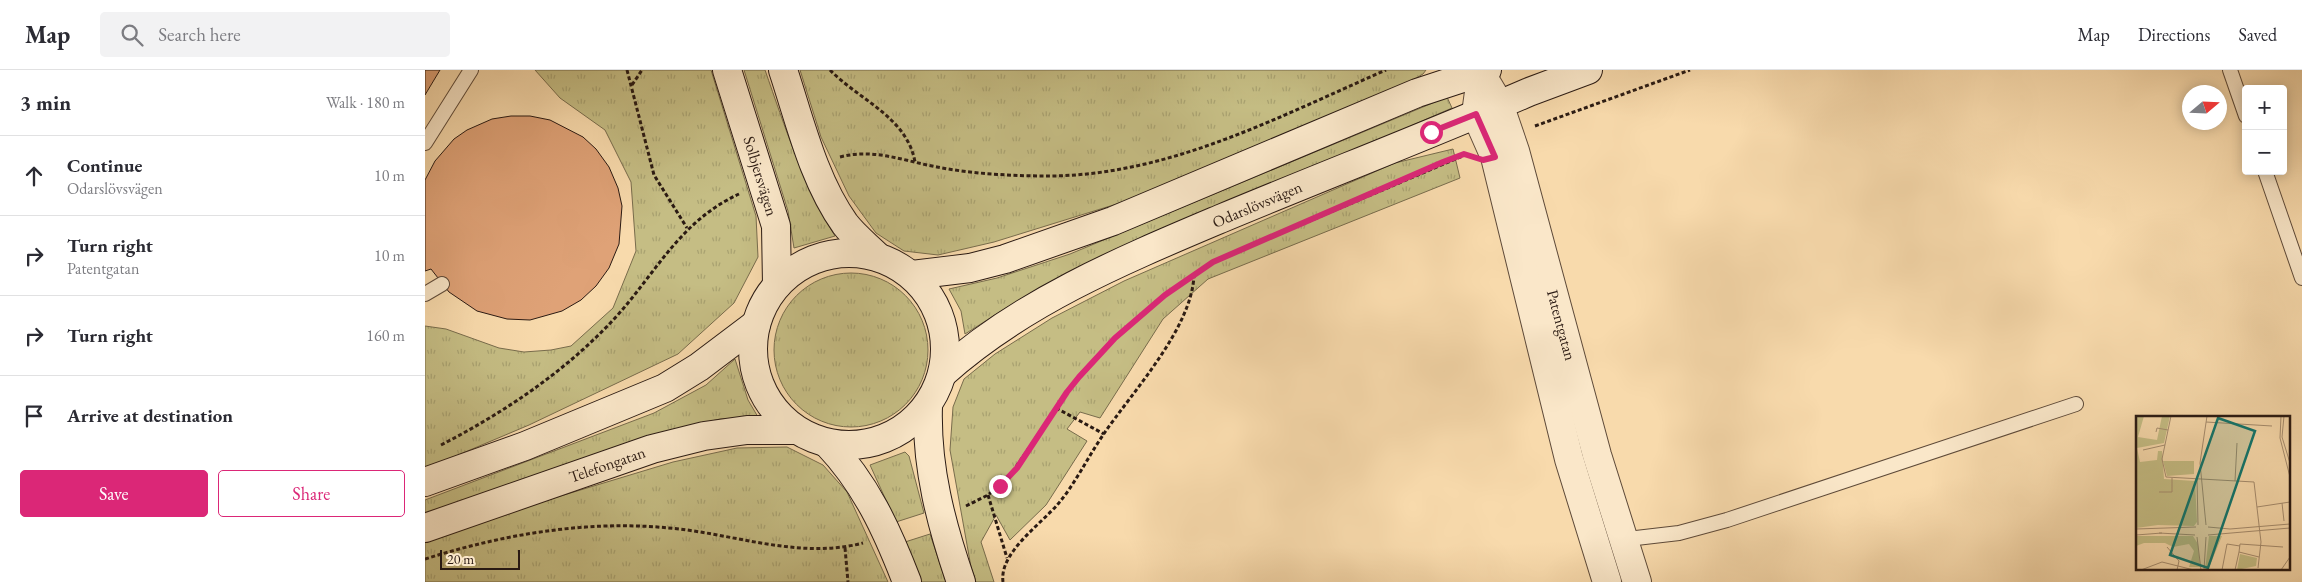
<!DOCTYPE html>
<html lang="en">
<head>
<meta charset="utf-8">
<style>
	body { margin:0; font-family:"EB Garamond",serif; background:#f2f2f3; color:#2b2b33 }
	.controls { position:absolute; right:15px; top:15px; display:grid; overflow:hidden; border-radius:5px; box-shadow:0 2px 12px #0003 }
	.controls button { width:45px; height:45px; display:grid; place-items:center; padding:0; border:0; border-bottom:1px solid #e1e1e2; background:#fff; color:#2b2b33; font:25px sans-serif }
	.compass { position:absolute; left:1757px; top:15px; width:45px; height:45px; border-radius:50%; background:#fff; box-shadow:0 2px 12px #0003; rotate:71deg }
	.scale { position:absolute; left:15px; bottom:12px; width:80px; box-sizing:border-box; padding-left:5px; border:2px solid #2a1a13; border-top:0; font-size:14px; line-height:18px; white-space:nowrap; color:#2a1a13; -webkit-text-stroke:4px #fae7c9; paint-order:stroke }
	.stop { position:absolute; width:15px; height:15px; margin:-11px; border:4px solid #db2777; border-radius:50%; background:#fff }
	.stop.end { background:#db2777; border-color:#fff; box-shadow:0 1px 5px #0008 }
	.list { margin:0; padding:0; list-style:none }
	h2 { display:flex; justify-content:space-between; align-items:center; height:65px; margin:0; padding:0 20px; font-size:21px }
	h2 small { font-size:16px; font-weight:400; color:#7c7c81 }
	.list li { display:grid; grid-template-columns:32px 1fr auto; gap:15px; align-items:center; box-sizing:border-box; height:80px; padding:0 20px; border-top:1px solid #e1e1e2 }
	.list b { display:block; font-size:19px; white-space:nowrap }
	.list p { margin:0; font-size:16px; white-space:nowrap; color:#7c7c81 }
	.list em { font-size:16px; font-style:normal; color:#7c7c81 }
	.actions { display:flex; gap:10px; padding:15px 20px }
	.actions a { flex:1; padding:11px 0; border:1px solid #db2777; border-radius:5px; text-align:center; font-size:18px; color:#db2777 }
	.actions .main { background:#db2777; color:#fff }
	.icon { flex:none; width:28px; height:28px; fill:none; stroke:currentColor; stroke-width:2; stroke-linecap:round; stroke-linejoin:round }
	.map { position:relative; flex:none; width:1877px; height:512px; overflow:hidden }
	header { display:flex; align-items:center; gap:30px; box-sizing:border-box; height:70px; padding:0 25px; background:#fff; border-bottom:1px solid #e1e1e2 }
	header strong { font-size:24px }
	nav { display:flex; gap:28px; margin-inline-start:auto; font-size:18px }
	.search { width:350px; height:45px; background:#f2f2f3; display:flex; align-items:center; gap:12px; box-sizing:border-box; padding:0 18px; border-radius:5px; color:#7c7c81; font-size:19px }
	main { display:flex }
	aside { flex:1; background:#fff }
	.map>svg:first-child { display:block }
	.grass { fill:url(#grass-tufts); stroke:#786c4c }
	.building { fill:#dfa277; stroke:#2a1a13 }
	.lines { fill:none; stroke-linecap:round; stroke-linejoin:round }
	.lane-casing { stroke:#5e4a39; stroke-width:16 }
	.street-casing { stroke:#5e4a39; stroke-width:30 }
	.secondary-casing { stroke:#2a1a13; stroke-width:30 }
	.path { stroke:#2a1a13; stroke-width:3; stroke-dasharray:4 2.5; stroke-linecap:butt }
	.lane { stroke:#fae7c9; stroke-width:14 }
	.street { stroke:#fae7c9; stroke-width:28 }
	.secondary { stroke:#fae7c9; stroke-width:28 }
	.route { stroke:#db2777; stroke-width:6 }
	.labels { text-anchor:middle; stroke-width:4.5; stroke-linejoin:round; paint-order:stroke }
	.street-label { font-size:16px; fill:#2a1a13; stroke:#fae7c9 }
	.inset-road { fill:none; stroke:#a68d6f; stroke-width:1 }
	.view { fill:#0f766e; fill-opacity:0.15; stroke:#0f766e; stroke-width:2.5 }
	.inset-edge { fill:none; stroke:#2a1a13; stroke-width:2.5 }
</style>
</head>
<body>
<header>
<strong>Map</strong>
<div class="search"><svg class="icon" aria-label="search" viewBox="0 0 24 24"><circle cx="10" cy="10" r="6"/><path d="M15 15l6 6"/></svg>Search here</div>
<nav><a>Map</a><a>Directions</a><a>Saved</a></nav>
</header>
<main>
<aside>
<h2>3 min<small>Walk · 180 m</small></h2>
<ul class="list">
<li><svg class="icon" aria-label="ahead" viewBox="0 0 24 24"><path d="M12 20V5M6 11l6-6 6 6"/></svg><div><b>Continue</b><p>Odarslövsvägen</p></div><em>10 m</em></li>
<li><svg class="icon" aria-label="right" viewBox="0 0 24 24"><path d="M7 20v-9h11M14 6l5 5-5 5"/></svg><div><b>Turn right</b><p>Patentgatan</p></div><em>10 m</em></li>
<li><svg class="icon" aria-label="right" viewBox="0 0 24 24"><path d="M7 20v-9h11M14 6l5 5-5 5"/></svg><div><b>Turn right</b></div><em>160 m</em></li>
<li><svg class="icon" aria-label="arrive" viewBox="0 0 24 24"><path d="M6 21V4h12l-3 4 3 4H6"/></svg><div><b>Arrive at destination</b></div></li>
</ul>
<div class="actions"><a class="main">Save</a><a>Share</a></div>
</aside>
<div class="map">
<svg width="1877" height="512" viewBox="0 0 1877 512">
	<defs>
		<pattern id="grass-tufts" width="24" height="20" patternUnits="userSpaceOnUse" patternTransform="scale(1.25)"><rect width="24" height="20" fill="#c5bd84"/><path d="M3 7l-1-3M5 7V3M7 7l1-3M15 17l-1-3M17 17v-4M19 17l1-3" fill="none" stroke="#a9a271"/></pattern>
	</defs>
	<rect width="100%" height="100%" fill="#f8daac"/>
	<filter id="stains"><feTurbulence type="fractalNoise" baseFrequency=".004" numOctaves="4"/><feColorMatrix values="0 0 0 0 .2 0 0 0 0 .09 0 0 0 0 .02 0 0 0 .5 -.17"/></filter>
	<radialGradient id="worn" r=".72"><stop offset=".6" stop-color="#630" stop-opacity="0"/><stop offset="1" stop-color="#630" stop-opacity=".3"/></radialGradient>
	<g class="grass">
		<path d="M 110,0 L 286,0 L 331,146 L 333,187 L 309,233 L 253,284 L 104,355 L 0,399 L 0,256 L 21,259 L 74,278 L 99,282 L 126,280 L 146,276 L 188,238 L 211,181 L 206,112 L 180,60 L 135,28 Z"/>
		<path d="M 319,0 L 340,0 C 360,57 378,114 410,166 L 369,178 L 363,141 Z"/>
		<path d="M 375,0 L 1001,0 L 998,4 L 969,21 L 711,128 L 569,172 L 513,185 L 479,181 L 451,163 L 424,126 L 396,67 Z"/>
		<path d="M 1022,27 L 1027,38 L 648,203 L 581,238 L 540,264 L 536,241 L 524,219 L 572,208 L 645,184 Z"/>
		<path d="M 1028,79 L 1035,108 L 783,209 L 738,249 L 675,348 L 655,342 L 642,359 L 662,371 L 621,435 L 585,470 L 571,445 L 556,472 L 569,512 L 551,512 L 546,497 L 525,380 L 528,337 L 539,309 L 570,284 L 627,248 L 699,211 L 970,93 Z"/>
		<circle cx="426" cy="280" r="77"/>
		<path d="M 310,289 L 323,330 L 333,347 L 295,349 L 239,362 L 0,445 L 0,430 L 229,343 L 281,315 Z"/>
		<path d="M 362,377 L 398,395 L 422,422 L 463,512 L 0,512 L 0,472 L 119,431 L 248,392 L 312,378 Z"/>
		<path d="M 480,382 L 484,386 L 499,443 L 471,452 L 445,395 Z"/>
		<path d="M 505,464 L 521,512 L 496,512 L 480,472 Z"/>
	</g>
	<g class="building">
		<path d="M 0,0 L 15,0 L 0,25 Z"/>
		<path d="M 86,46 L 105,46 L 125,50 L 158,67 L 171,79 L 184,97 L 193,118 L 197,136 L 194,174 L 184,198 L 171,216 L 156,230 L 137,241 L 105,250 L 82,249 L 52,241 L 24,222 L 6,199 L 0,201 L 0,110 L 10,91 L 29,69 L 42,60 L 67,49 Z"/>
	</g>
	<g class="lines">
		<g class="lane-casing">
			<g id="lane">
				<path d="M 1805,0 L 1821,46"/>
				<path d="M 0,73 L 46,0"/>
				<path d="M 1840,101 L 1877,208"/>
				<path d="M 0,224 L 17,214"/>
				<path d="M 1194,470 L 1254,463 L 1302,450 L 1651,334"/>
			</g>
		</g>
		<g class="street-casing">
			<g id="street">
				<path d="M 1055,2 L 1074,34 L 1090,81 L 1172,385 L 1212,512"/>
				<path d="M 1054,22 L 1051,44 L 1070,87 L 1144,389 L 1182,512"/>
			</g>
		</g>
		<g class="secondary-casing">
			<g id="secondary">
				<path d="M 302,0 L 351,156 L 352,215"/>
				<path d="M 358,0 C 375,51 388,109 420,154 C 429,166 442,176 453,187"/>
				<circle cx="424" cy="279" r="96"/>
				<path d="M 487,205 L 545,198 L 580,189 L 688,151 L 992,23 L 1062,0"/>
				<path d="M 518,303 C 597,232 698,190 795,149 C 898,106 1002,66 1104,22 L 1163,0"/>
				<path d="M 503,336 C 501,397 516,454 536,512"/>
				<path d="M 402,373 C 441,414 462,460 482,512"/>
				<path d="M 0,412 L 100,376 L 240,318 L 274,297 L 331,254"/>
				<path d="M 0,458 L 227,379 L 279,366 L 322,360 L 371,360"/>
			</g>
		</g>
		<g class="path">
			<path d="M 202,0 L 229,105 L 262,158"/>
			<path d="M 405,0 C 434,30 482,47 490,92"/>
			<path d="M 207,15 L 217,0"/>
			<path d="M 1110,56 L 1265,0"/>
			<path d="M 415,87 C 449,78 479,91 512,97 C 548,104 588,106 625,106 C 745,105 853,47 961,0"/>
			<path d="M 631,338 L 679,364"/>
			<path d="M 16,375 C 80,342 141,301 190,248 C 231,203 255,151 314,124"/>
			<path d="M 563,425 L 582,488"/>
			<path d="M 541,436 L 563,425 L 584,407 L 653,307 L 690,268 L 741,225 L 788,192 L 1040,85"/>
			<path d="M 420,478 L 423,512"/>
			<path d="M 0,489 C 83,463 168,449 254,459 C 315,466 377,489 438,473"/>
			<path d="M 578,512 C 574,483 615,455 633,434 C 650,414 663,387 678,365 C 708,321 767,258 769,205"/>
		</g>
		<use href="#lane" class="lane"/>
		<use href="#street" class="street"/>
		<use href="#secondary" class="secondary"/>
	</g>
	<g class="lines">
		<path class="route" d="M 575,416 L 592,398 L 642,322 L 654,307 L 690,268 L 740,225 L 788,192 L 1018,92 L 1039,84 L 1058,90 L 1070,87 L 1051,44 L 1006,62"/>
	</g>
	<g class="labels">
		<g class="street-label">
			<text transform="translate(336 106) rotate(73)" y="6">Solbjersvägen</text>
			<text transform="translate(832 134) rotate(-23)" y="6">Odarslövsvägen</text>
			<text transform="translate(1137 255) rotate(75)" y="6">Patentgatan</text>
			<text transform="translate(182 394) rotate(-19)" y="6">Telefongatan</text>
		</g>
	</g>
	<g transform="translate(1711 346)">
		<rect width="154" height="154" fill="#f8daac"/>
		<path d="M 0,0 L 8,0 L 2,21 L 21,24 L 26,0 L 34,0 L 28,27 L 1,32 L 4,46 L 21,44 L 22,35 L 26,35 L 28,63 L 59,65 L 61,106 L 58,110 L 22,109 L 0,112 ZM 27,45 L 58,45 L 58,58 L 31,60 ZM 0,120 L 57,120 L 62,128 L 64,151 L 53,151 L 58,135 L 53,128 L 37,131 L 29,127 L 8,127 L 0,130 ZM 73,120 L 86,120 L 72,154 L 69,154 ZM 104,138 L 121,142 L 120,150 L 101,154 Z" fill="#c5bd84"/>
		<path class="inset-road" d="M 35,0 L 26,43 L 30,61 L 118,66M 145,0 L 144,22 L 154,61M 148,0 L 146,21 L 154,47M 70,6 L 136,10M 20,16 L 21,12 L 32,14M 7,34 L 29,29M 61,61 L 62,109M 99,65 L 101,27M 118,66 L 125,126 L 122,152M 23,76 L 36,76 L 36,62M 146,87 L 148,105M 121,91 L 154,86M 70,109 L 64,47 L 71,0M 72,111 L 94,113 L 154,108M 0,113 L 60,111M 23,117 L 59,119M 0,119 L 26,117M 72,119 L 154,112M 61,121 L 65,154M 31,131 L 43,145 L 41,154M 103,136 L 104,128 L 147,131M 5,154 L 26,146 L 58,154M 68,154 L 70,121M 72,154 L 99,154M 86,154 L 91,128 L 104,130M 99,154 L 103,136 L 123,141M 110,154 L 132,154M 145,154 L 154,141"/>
		<path class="view" d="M 82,2 L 119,15 L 72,152 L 34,139 Z"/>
		<rect width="154" height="154" class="inset-edge"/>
	</g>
	<rect width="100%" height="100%" filter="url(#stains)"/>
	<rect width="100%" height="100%" fill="url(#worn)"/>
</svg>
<div class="controls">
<button>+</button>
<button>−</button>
</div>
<svg class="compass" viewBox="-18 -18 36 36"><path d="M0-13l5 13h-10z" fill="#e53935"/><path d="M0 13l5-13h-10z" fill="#7c7c81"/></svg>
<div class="scale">20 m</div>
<div class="stop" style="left:1006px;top:62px"></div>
<div class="stop end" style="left:575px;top:416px"></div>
</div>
</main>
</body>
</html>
